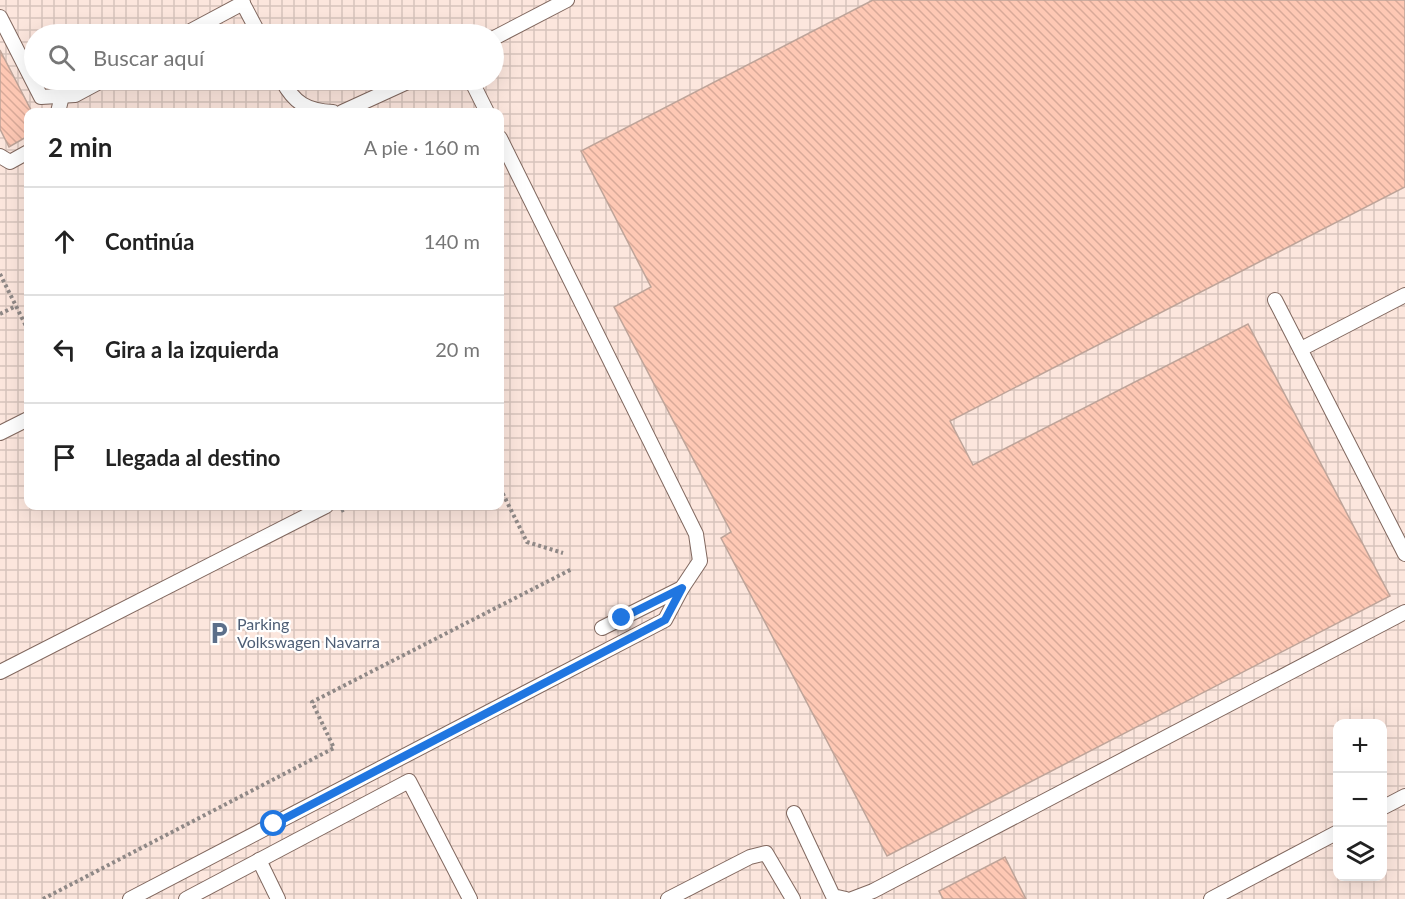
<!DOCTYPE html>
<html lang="es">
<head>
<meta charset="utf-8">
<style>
	body { margin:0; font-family:Lato,sans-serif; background:#f2f2f2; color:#222 }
	.controls { position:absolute; right:18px; bottom:18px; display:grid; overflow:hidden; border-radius:12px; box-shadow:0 6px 24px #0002 }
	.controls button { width:54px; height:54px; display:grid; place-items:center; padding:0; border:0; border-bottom:2px solid #e0e0e0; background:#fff; color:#222; font:30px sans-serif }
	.stop { position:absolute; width:18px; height:18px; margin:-14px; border:4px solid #2076e0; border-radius:50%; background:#fff }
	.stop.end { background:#2076e0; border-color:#fff; box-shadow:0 2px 6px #0008 }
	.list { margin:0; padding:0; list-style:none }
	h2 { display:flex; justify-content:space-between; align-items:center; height:78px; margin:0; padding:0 24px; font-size:26px }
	h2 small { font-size:20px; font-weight:400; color:#767676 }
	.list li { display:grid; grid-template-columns:39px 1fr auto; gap:18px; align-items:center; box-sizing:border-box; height:108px; padding:0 24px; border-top:2px solid #e0e0e0 }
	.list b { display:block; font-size:22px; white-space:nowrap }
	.list em { font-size:20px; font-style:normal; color:#767676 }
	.icon { flex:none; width:33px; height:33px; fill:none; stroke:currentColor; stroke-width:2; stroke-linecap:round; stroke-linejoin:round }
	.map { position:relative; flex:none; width:1405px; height:899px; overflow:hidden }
	.search { position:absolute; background:#fff; box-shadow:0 6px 24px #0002; left:24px; top:24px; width:480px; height:66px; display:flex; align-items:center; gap:15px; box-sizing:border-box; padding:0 21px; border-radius:33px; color:#767676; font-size:22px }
	.panel { position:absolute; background:#fff; box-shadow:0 6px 24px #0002; left:24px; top:108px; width:480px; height:402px; border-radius:12px }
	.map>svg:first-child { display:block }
	.industrial { fill:url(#industrial-grid); fill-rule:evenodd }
	.building { fill:url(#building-back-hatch); stroke:#bea499; stroke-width:1.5 }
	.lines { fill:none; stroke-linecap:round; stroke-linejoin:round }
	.lane-casing { stroke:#81685f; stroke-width:16 }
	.path { stroke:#8f8886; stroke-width:4; stroke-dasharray:3 3; stroke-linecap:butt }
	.lane { stroke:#fff; stroke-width:14 }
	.route { stroke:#2076e0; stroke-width:8 }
	.labels { text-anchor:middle; stroke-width:4.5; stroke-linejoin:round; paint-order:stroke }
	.service-label { font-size:16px; fill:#4e5e75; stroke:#fff; text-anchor:start }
</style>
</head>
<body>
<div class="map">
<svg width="1405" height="899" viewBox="0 0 1405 899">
	<defs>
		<pattern id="industrial-grid" width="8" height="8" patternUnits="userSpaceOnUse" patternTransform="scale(1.5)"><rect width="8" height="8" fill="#fce6dd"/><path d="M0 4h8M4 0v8" fill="none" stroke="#d7c4bc"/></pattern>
		<pattern id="building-back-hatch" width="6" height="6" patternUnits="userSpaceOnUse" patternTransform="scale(1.5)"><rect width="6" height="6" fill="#fec8b4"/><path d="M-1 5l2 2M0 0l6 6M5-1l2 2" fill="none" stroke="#d9aa99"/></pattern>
	</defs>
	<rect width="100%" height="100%" fill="#fbf5f3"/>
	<path class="industrial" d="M 0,0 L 1405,0 L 1405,899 L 0,899 ZM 34,34 L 494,34 L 494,80 L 34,80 ZM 28,112 L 500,112 L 500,506 L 28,506 ZM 1338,724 L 1382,724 L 1382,876 L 1338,876 Z"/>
	<g class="building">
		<path d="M 873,0 L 1405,0 L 1405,187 L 950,421 L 973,465 L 1248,324 L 1390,596 L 887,856 L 721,538 L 731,532 L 614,307 L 651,287 L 581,151 Z"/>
		<path d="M 0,50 L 32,112 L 28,112 L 28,136 L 9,147 L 0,129 Z"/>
		<path d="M 1005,857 L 1026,899 L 943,899 L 939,891 Z"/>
	</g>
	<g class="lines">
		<g class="lane-casing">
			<g id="lane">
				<path d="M 241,0 L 259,34"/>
				<path d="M 0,17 L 41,97 L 75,95 L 103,80"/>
				<path d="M 185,34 L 243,3"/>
				<path d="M 494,38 L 567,0"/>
				<path d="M 282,80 C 294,103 307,111 333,112"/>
				<path d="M 471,80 L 487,112"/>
				<path d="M 58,112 L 62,96"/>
				<path d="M 342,112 L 412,80"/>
				<path d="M 500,138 L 696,534 L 700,561 L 682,588 L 602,628"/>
				<path d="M 0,156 L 10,162 L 28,152"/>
				<path d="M 1275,300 L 1405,554"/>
				<path d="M 1301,349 L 1405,295"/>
				<path d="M 0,433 L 28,419"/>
				<path d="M 0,672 L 326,506"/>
				<path d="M 1382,808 L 1405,796"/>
				<path d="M 794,813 L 833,896 L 846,899"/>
				<path d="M 259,860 L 278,899"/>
				<path d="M 130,899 L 665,620 L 682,588"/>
				<path d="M 186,899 L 409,781 L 470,899"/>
				<path d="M 668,899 L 750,857 L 766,853 L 793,899"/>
				<path d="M 852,899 L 873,891 L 1405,612"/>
				<path d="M 1211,899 L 1338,832"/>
			</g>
		</g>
		<g class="path">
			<path d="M 0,274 L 28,330"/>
			<path d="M 0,314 L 16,306"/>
			<path d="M 500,488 L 527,542 L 563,553"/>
			<path d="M 341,511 L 351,506"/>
			<path d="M 43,899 L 334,748 L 312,702 L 572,569"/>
		</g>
		<use href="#lane" class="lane"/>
	</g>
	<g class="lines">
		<path class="route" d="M 274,824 L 665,620 L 682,588 L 622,618"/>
	</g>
	<defs>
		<g id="parking-bare" transform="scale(1.8)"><path d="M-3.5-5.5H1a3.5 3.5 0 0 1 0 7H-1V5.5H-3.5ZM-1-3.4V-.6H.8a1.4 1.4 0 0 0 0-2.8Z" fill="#5c6f8a" stroke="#fff" stroke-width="2.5" paint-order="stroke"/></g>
	</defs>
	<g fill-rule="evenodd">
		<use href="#parking-bare" x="219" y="633"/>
	</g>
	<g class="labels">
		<g class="service-label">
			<text x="237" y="630">Parking<tspan x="237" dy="18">Volkswagen Navarra</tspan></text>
		</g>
	</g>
</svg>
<div class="controls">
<button>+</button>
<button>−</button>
<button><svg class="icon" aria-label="layers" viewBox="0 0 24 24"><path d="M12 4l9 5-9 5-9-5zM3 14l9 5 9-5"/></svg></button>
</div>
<div class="stop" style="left:274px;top:824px"></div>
<div class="stop end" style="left:622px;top:618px"></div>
<div class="search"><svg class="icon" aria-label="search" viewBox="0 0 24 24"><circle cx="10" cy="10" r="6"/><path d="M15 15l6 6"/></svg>Buscar aquí</div>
<section class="panel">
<h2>2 min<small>A pie · 160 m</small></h2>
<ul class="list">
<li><svg class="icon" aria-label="ahead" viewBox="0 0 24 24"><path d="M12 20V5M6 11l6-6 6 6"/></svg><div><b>Continúa</b></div><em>140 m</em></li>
<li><svg class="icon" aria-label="left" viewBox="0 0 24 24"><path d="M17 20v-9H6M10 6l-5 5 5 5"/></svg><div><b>Gira a la izquierda</b></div><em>20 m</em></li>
<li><svg class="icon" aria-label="arrive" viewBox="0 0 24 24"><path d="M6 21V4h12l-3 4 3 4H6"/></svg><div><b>Llegada al destino</b></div></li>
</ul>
</section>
</div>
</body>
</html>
